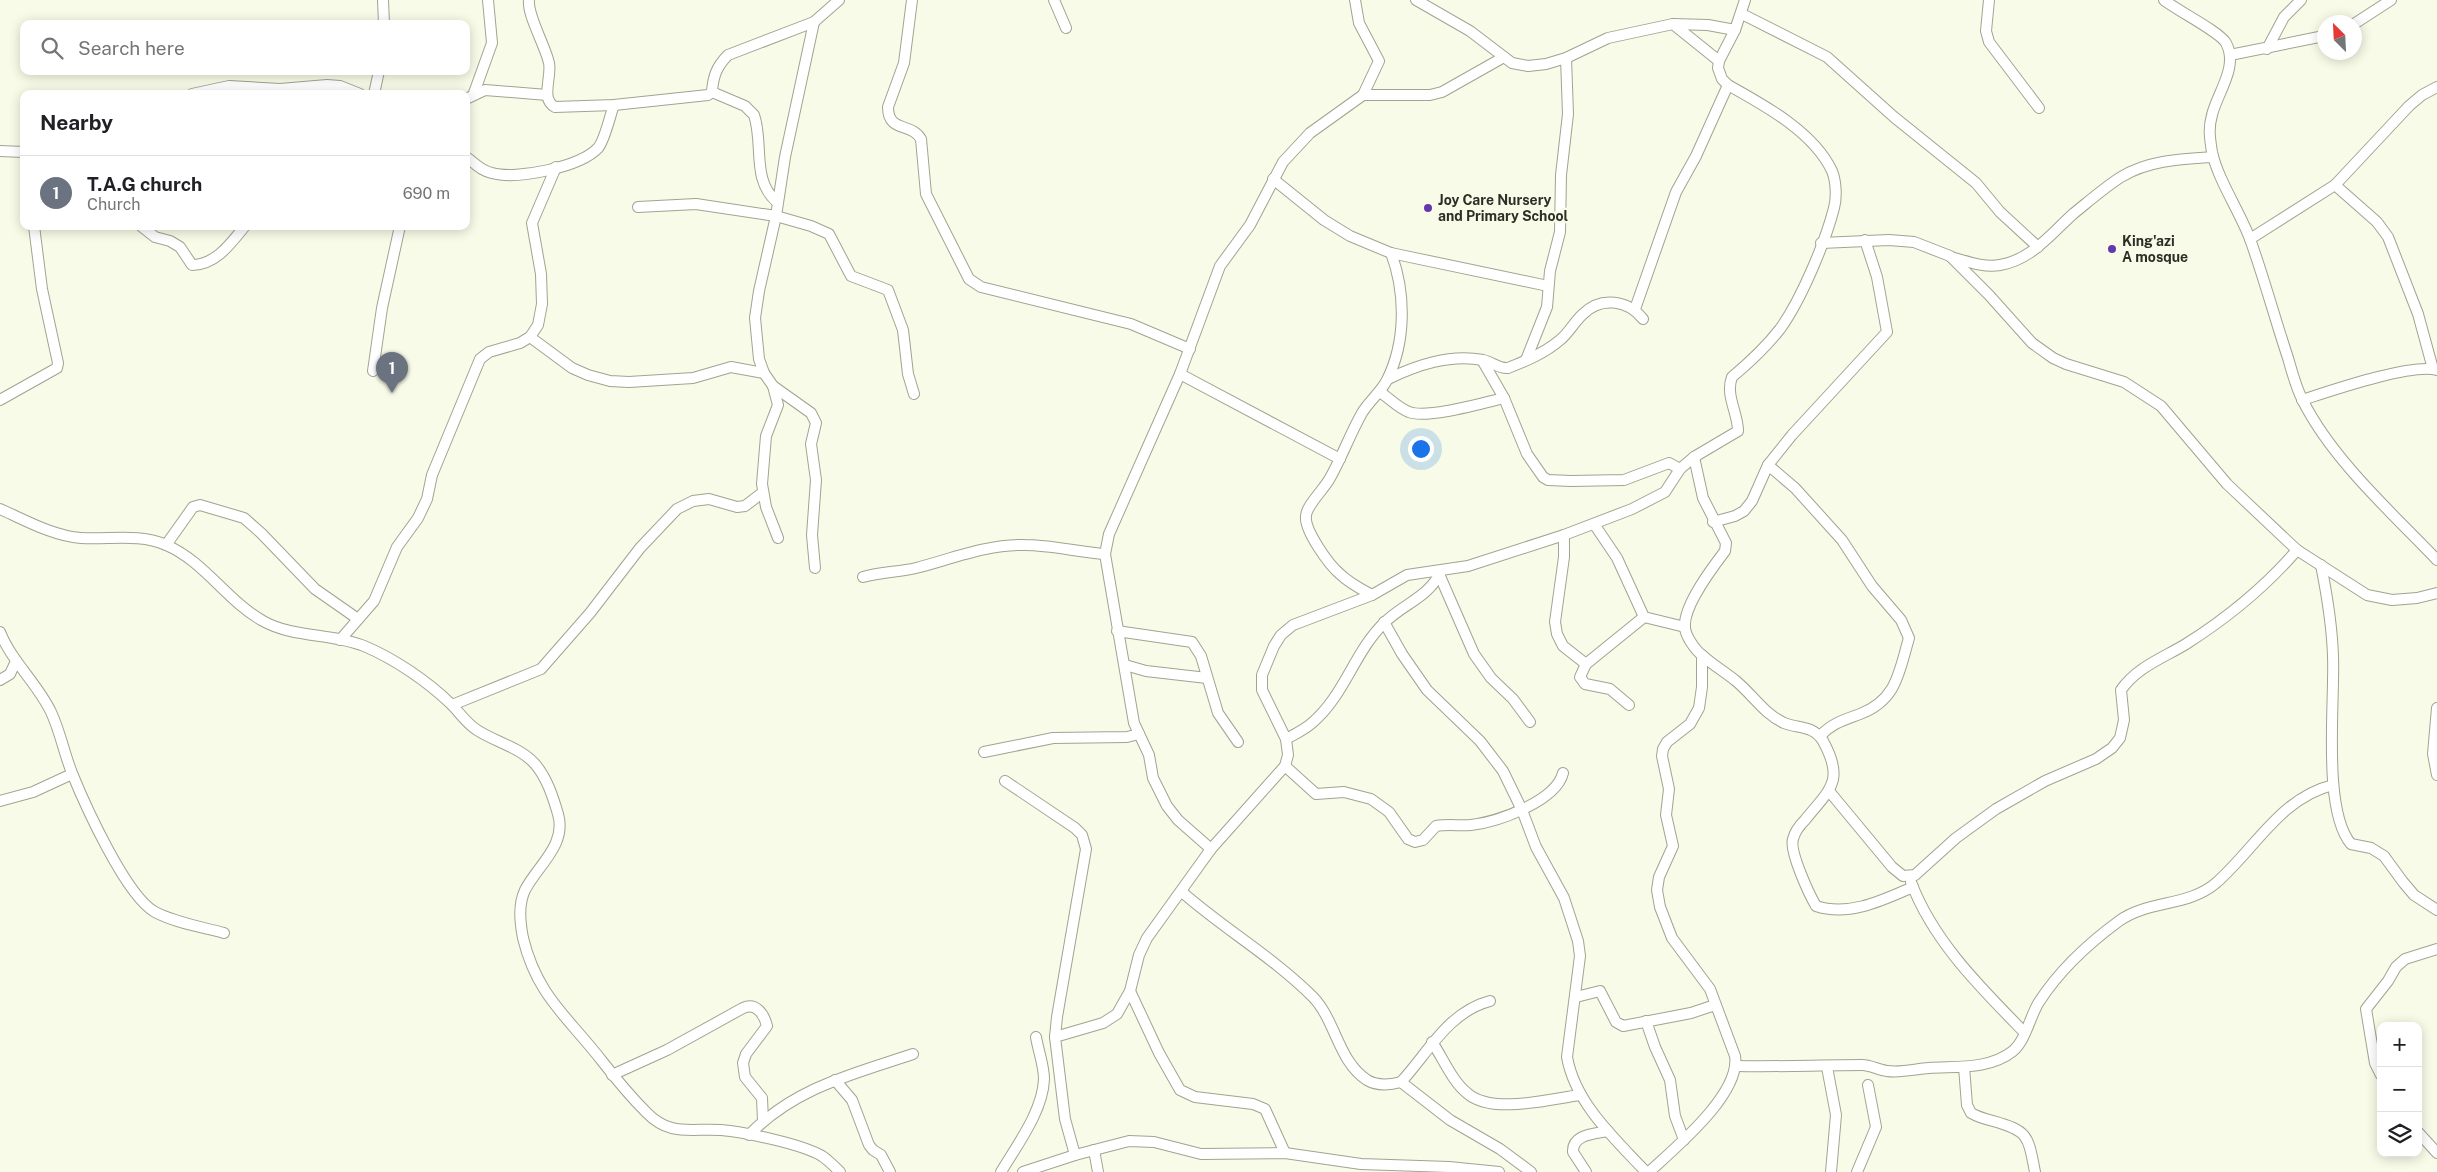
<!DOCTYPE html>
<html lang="en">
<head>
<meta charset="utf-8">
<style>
	body { margin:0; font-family:"Public Sans",sans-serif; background:#f6f6f6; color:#202124 }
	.controls { position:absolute; right:15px; bottom:15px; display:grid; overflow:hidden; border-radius:10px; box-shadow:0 2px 12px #0003 }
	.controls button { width:45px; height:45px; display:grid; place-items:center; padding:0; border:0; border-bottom:1px solid #e0e0e0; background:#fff; color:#202124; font:25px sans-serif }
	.compass { position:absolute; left:2317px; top:15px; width:45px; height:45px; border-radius:50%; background:#fff; box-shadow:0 2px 12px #0003; rotate:336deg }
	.you { position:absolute; left:1420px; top:448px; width:18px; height:18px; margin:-12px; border:4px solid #fff; border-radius:50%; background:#1a73e8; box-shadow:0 0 0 8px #1a73e833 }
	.badge { display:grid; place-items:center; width:32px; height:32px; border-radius:50%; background:#6636ae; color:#fff; font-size:16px; font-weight:700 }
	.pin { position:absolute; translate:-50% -41px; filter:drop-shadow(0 1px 2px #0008) }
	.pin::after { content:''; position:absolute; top:26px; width:18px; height:15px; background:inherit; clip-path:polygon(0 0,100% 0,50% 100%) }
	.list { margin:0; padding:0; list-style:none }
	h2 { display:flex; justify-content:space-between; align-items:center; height:65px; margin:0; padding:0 20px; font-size:21px }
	h2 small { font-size:16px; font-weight:400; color:#757577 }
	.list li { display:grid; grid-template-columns:32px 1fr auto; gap:15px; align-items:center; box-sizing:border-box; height:75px; padding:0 20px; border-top:1px solid #e0e0e0 }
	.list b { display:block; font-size:19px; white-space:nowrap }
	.list p { margin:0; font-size:16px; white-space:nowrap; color:#757577 }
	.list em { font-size:16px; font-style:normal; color:#757577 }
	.icon { flex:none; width:28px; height:28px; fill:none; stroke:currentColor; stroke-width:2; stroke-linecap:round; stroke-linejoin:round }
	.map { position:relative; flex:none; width:2437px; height:1172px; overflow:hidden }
	.search { position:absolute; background:#fff; box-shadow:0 2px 12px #0003; left:20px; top:20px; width:450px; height:55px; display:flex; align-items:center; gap:12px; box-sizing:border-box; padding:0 18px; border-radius:10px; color:#757577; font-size:19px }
	.panel { position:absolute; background:#fff; box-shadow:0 2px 12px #0003; left:20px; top:90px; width:450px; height:140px; border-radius:10px }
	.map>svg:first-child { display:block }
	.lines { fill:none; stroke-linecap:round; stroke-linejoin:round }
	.street-casing { stroke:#a0a491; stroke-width:12 }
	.street { stroke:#fff; stroke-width:10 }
	.poi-dot { fill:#6636ae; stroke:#f7fbe7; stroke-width:2 }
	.labels { text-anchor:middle; stroke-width:4.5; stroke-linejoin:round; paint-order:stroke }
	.poi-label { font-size:14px; font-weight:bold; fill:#2d2f27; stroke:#f7fbe7; text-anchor:start }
</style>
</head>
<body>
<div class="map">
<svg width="2437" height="1172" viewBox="0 0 2437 1172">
	<rect width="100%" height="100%" fill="#f7fbe7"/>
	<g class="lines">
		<g class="street-casing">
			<g id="street">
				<path d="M 383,0 L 384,24"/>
				<path d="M 529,0 C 527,15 545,45 549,63 C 552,77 540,99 555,107 L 614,105 L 708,95 L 712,92 C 713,76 717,66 728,55 L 814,22 L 839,0"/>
				<path d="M 912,0 L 904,63 L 888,107 C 888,133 911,122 921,139 L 926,194 L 969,279 L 981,287 L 1131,324 L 1190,349"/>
				<path d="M 1054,0 L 1066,28"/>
				<path d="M 1355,0 L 1359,23 L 1379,61 L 1363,95"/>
				<path d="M 1416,0 L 1470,31 L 1512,63 L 1528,66 L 1546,64 L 1566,58 L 1608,38 L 1673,24 L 1708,25 L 1735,30"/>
				<path d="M 1989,0 L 1986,31 L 1989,42 L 2039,108"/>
				<path d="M 2164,0 C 2178,11 2220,32 2226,43 C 2239,67 2217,93 2212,115 C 2208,129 2210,139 2212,152 C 2218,180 2240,212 2250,239 C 2264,278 2275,319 2288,358 C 2292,372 2296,388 2303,401 C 2332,459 2392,513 2437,560"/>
				<path d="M 1742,14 L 1827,57 L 1894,117 L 1976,183 L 2000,212 L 2038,247"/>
				<path d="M 814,22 L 785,157 L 776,216 L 759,291 L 755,318 L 759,359 L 764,373 L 773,386 L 811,413 L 816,423 L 811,444 L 816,480 L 812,535 L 815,568"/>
				<path d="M 1673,24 L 1719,61"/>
				<path d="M 2354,24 L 2391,0"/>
				<path d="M 2267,49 L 2284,17 L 2301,0"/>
				<path d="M 2230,55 L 2324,36"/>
				<path d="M 712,92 L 745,106 L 754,115 C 764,144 751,180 777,202"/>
				<path d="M 474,93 L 492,43 L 488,0"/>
				<path d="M 192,94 L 229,86 L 280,89 L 327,85 L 340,86 L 360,94"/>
				<path d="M 374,94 L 379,71"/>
				<path d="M 466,99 L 485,90 L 547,95"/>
				<path d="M 0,151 L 24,152"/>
				<path d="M 466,157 C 475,163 481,171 492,173 C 517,180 580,167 598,148 C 605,140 610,115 614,105"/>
				<path d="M 1273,179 L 1324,220 L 1350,236 L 1391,253 C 1406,293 1406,342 1387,380 C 1381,392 1369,401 1362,413 C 1350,434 1342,457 1330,478 C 1325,488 1306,506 1306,516 C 1304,530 1329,565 1340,574 C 1349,583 1361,589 1372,595"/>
				<path d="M 2335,185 L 2377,222 L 2388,237 L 2418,314 L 2433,369"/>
				<path d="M 638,207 L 696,204 L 776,216 L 811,226 L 829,234 L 851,276 L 888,290 L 903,330 L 908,374 L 914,394"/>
				<path d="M 141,226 L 155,237 L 170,241 L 180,247 L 192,265 C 216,265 231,243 245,226"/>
				<path d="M 2250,239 L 2335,185 L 2409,106 L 2422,95 L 2437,87"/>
				<path d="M 1821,243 L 1889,240 L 1914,242 L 1950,256 L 1989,295 L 2032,343 L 2053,358 L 2066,364 L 2124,382 L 2161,406 L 2227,484 L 2297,550 L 2367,595 L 2392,600 L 2417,598 L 2437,593"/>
				<path d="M 1391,253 L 1548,286"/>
				<path d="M 1951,257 C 1966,261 1984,268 2000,265 C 2031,260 2051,234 2073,214 C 2088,202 2105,187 2121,177 C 2149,160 2182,159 2213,157"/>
				<path d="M 1635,309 L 1676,192 L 1696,156 L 1728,85"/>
				<path d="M 530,337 L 572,368 L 588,375 L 610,381 L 629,382 L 693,378 L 731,367 L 764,373"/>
				<path d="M 1482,360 L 1504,398 L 1527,454 L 1543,477 L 1548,480 L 1571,481 L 1624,480 L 1669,463 L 1680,469"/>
				<path d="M 1526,360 L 1547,307 L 1550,271 L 1560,232 L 1561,175 L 1568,114 L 1566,58"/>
				<path d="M 373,371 L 382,308 L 400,226"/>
				<path d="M 1180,374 L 1340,459"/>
				<path d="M 1388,379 C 1417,365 1449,354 1483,360 C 1492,362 1499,369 1508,368 C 1526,361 1545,353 1560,340 C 1569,333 1574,322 1583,314 C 1601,296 1628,300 1643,319"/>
				<path d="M 773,386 L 778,405 L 766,436 L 762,484 L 766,507 L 778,538"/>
				<path d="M 1380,392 C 1389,398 1398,408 1409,412 C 1427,419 1483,403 1504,398"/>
				<path d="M 0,400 L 57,368 L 58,363 L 42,289 L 34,226"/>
				<path d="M 2302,400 C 2330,391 2411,363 2437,370"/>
				<path d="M 1694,457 L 1703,498 L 1726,543 L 1725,551 C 1712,568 1683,606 1685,627 C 1685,636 1696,651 1703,656 C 1713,665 1725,672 1736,681 C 1753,695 1763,713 1784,723 C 1799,729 1813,725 1823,741 C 1845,781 1830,789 1805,820 C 1800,825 1795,831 1793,839 C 1789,851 1809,894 1816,906 C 1849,917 1883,900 1913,887"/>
				<path d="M 1768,465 L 1795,488 L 1842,540 L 1872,586 L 1901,620 L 1909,638 C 1899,672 1897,700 1860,714 C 1844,720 1832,723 1820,736"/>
				<path d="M 0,509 C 25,520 53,536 81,538 C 108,540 140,533 166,545 C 204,561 227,601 263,621 C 293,638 332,633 364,646 C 395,659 427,681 451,704 C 460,713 466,723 477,730 C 495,742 520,747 535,764 C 547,778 553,797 558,814 C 567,845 538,865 525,890 C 518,905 520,922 523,938 C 537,996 568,1017 602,1061 C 616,1079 630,1096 646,1112 C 670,1137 690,1128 721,1130 C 744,1132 802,1144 822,1156 C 828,1160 834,1166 840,1172"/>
				<path d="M 1713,522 L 1735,516 L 1744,511 L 1752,501 L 1768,465 L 1792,435 L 1887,332 L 1877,277 L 1865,240"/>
				<path d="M 1594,524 L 1617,558 L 1644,617 L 1685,627"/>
				<path d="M 1564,535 L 1564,557 L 1555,622 L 1557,634 L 1563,646 L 1586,664"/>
				<path d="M 166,545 L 193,507 L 200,505 L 244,518 L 261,533 L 315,589 L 358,619"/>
				<path d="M 2321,565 C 2327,595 2332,625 2333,656 C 2335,701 2322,810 2351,844 L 2371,848 L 2384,856 L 2403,882 L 2414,895 L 2437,910"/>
				<path d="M 1439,574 L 1474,654 L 1491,678 L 1513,699 L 1530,722"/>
				<path d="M 863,577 C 881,572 899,572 916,568 C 951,559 988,544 1025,545 C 1051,545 1078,552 1105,554"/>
				<path d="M 1384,622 L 1402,654 L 1427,690 L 1480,741 L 1503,771 L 1522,810 L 1536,847 L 1564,898 L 1578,941 L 1580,956 L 1567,1057 C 1575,1103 1615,1139 1646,1172"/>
				<path d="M 1117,631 L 1192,642 L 1201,656 L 1218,713 L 1238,742"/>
				<path d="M 0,632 C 12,662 37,683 51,712 C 60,731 64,753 72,773 C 85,805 126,896 155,912 C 176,923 202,927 224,933"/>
				<path d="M 340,640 L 374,601 L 397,547 L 418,518 L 427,499 L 432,475 L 480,359 L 489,352 L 520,343 L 530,337 L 538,325 L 542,304 L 541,274 L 532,223 L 556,167"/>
				<path d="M 1125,665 L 1146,671 L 1207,678"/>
				<path d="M 0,680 L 10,674 L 16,661"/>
				<path d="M 452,705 L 541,669 L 590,613 L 640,548 L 677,509 L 693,501 L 709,499 L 737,507 L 745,506 L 762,493"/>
				<path d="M 1629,705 L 1610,689 L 1585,684 L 1580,677 L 1586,664 L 1644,617"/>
				<path d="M 2437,708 L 2433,754 L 2437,775"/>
				<path d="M 1286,739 C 1295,734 1304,730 1312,723 C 1344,696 1354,653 1383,624 C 1402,604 1429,598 1441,571"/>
				<path d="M 984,752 L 1053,738 L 1127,737 L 1139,734"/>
				<path d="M 1285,766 L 1316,794 L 1344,792 L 1371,799 L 1389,812 L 1408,839 L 1415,842 L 1423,840 L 1436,826 C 1448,824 1460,826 1471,825 C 1498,822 1556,801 1563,773"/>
				<path d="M 1005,781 L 1075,828 L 1082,835 L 1086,849 L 1057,1017 L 1055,1037"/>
				<path d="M 1829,791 L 1892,867 L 1903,876 L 1915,875 L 1956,838 L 1996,809 L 2045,781 L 2096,759 L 2112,748 L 2120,738 L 2124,720 L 2121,690 C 2137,667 2163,658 2186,644 C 2227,618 2265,587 2297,550"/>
				<path d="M 0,801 L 33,792 L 72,774"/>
				<path d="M 1211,849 L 1178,820 L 1167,806 L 1153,778 L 1149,755 L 1134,723 L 1105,554 L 1109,534 L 1180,374 L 1220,266 L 1250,225 L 1283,162 L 1310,133 L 1363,95 L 1430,95 L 1442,92 L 1504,57"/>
				<path d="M 1911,882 C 1933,941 1981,988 2024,1032"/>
				<path d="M 1182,892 C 1224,929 1273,957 1313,997 C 1336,1021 1338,1061 1367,1080 C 1377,1086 1390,1085 1401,1082 C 1428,1053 1448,1012 1490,1001"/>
				<path d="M 1130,991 L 1159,1053 L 1180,1090 L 1195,1097 L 1253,1104 L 1265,1109 L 1285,1153"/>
				<path d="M 1576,997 L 1600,991 L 1616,1022 L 1623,1026 L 1691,1013 L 1715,1005"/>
				<path d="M 1646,1021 L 1655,1047 L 1670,1080 L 1675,1116 L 1684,1140"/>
				<path d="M 1432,1042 C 1443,1058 1452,1081 1467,1093 C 1491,1115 1550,1099 1580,1095"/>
				<path d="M 1737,1066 C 1778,1067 1820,1065 1862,1065 C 1871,1065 1878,1070 1887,1071 C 1901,1073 1915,1069 1929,1068 C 1956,1066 1989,1070 2013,1051 C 2026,1040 2030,1016 2039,1002 C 2059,971 2089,943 2119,921 C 2148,900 2188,907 2216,883 C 2255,849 2280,798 2333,785"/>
				<path d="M 1827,1067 L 1836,1115 L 1831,1172"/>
				<path d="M 1964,1067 L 1967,1105 L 1971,1113 C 1978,1117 1985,1119 1993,1121 C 2029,1131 2028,1136 2035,1172"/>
				<path d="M 612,1075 L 667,1050 L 743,1008 C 756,1002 764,1014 767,1026 L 746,1054 L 743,1063 L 745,1077 L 762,1098 L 763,1121"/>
				<path d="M 2381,1075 L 2375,1063 L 2366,1009 L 2388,981 L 2396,967 L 2405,959 L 2437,949"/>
				<path d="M 835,1080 L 852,1100 L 869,1145 L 873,1150 L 881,1155 L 890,1172"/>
				<path d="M 1401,1082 L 1450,1120 L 1500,1149 L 1531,1172"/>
				<path d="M 2418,1132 L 2437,1153"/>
				<path d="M 749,1135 C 794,1088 853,1074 913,1054"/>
				<path d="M 1094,1150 L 1098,1172"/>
				<path d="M 1075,1155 L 1065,1119 L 1055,1037 L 1103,1023 L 1117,1014 L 1130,991 L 1139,955 L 1147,938 L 1211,849 L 1285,766 L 1288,755 L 1286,739 L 1262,690 L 1262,675 L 1274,646 L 1281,635 L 1293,625 L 1372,595 L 1407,575 L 1468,566 L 1564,535 L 1632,509 L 1665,492 L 1680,469 L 1694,457 L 1738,431 C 1738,413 1725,395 1732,377 C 1750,362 1766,347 1780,329 C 1801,300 1825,243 1834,208 C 1837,197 1836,181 1832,171 C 1814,132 1764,105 1728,85 L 1722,79 L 1718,68 L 1719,61 L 1735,30 L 1745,0"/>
				<path d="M 1001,1172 C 1017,1145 1043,1111 1044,1079 C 1044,1065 1038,1050 1036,1037"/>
				<path d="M 1023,1172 L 1075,1155 L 1129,1141 L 1154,1142 L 1201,1154 L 1285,1153 L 1361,1164 L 1449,1167 L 1499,1172"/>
				<path d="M 1586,1172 L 1573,1152 C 1572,1134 1595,1134 1608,1131"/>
				<path d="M 1649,1172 C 1675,1148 1741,1094 1735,1056 L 1710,989 L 1672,938 L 1660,907 L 1657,890 L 1659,877 L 1673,846 L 1666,815 L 1669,789 L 1662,756 L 1663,749 L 1667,742 L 1690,724 L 1699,708 L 1702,687 L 1702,655"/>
				<path d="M 1857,1172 L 1876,1127 L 1868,1085"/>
			</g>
		</g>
		<use href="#street" class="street"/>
	</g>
	<g class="poi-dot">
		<circle cx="1428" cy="208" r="5"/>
		<circle cx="2112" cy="249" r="5"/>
	</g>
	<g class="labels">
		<g class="poi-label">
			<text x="1438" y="205">Joy Care Nursery<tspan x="1438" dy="16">and Primary School</tspan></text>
			<text x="2122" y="246">King'azi<tspan x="2122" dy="16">A mosque</tspan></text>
		</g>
	</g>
</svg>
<div class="controls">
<button>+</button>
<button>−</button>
<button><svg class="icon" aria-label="layers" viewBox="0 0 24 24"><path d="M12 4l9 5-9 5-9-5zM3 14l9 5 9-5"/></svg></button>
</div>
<svg class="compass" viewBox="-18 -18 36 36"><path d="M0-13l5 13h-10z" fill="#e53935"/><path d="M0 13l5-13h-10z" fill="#757577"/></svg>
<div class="you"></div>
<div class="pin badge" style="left:392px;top:393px;background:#6b7280">1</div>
<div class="search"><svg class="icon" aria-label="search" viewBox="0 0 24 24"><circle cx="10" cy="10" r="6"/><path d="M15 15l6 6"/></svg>Search here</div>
<section class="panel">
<h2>Nearby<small></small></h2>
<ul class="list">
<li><span class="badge" style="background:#6b7280">1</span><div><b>T.A.G church</b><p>Church</p></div><em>690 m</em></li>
</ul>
</section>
</div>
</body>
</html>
